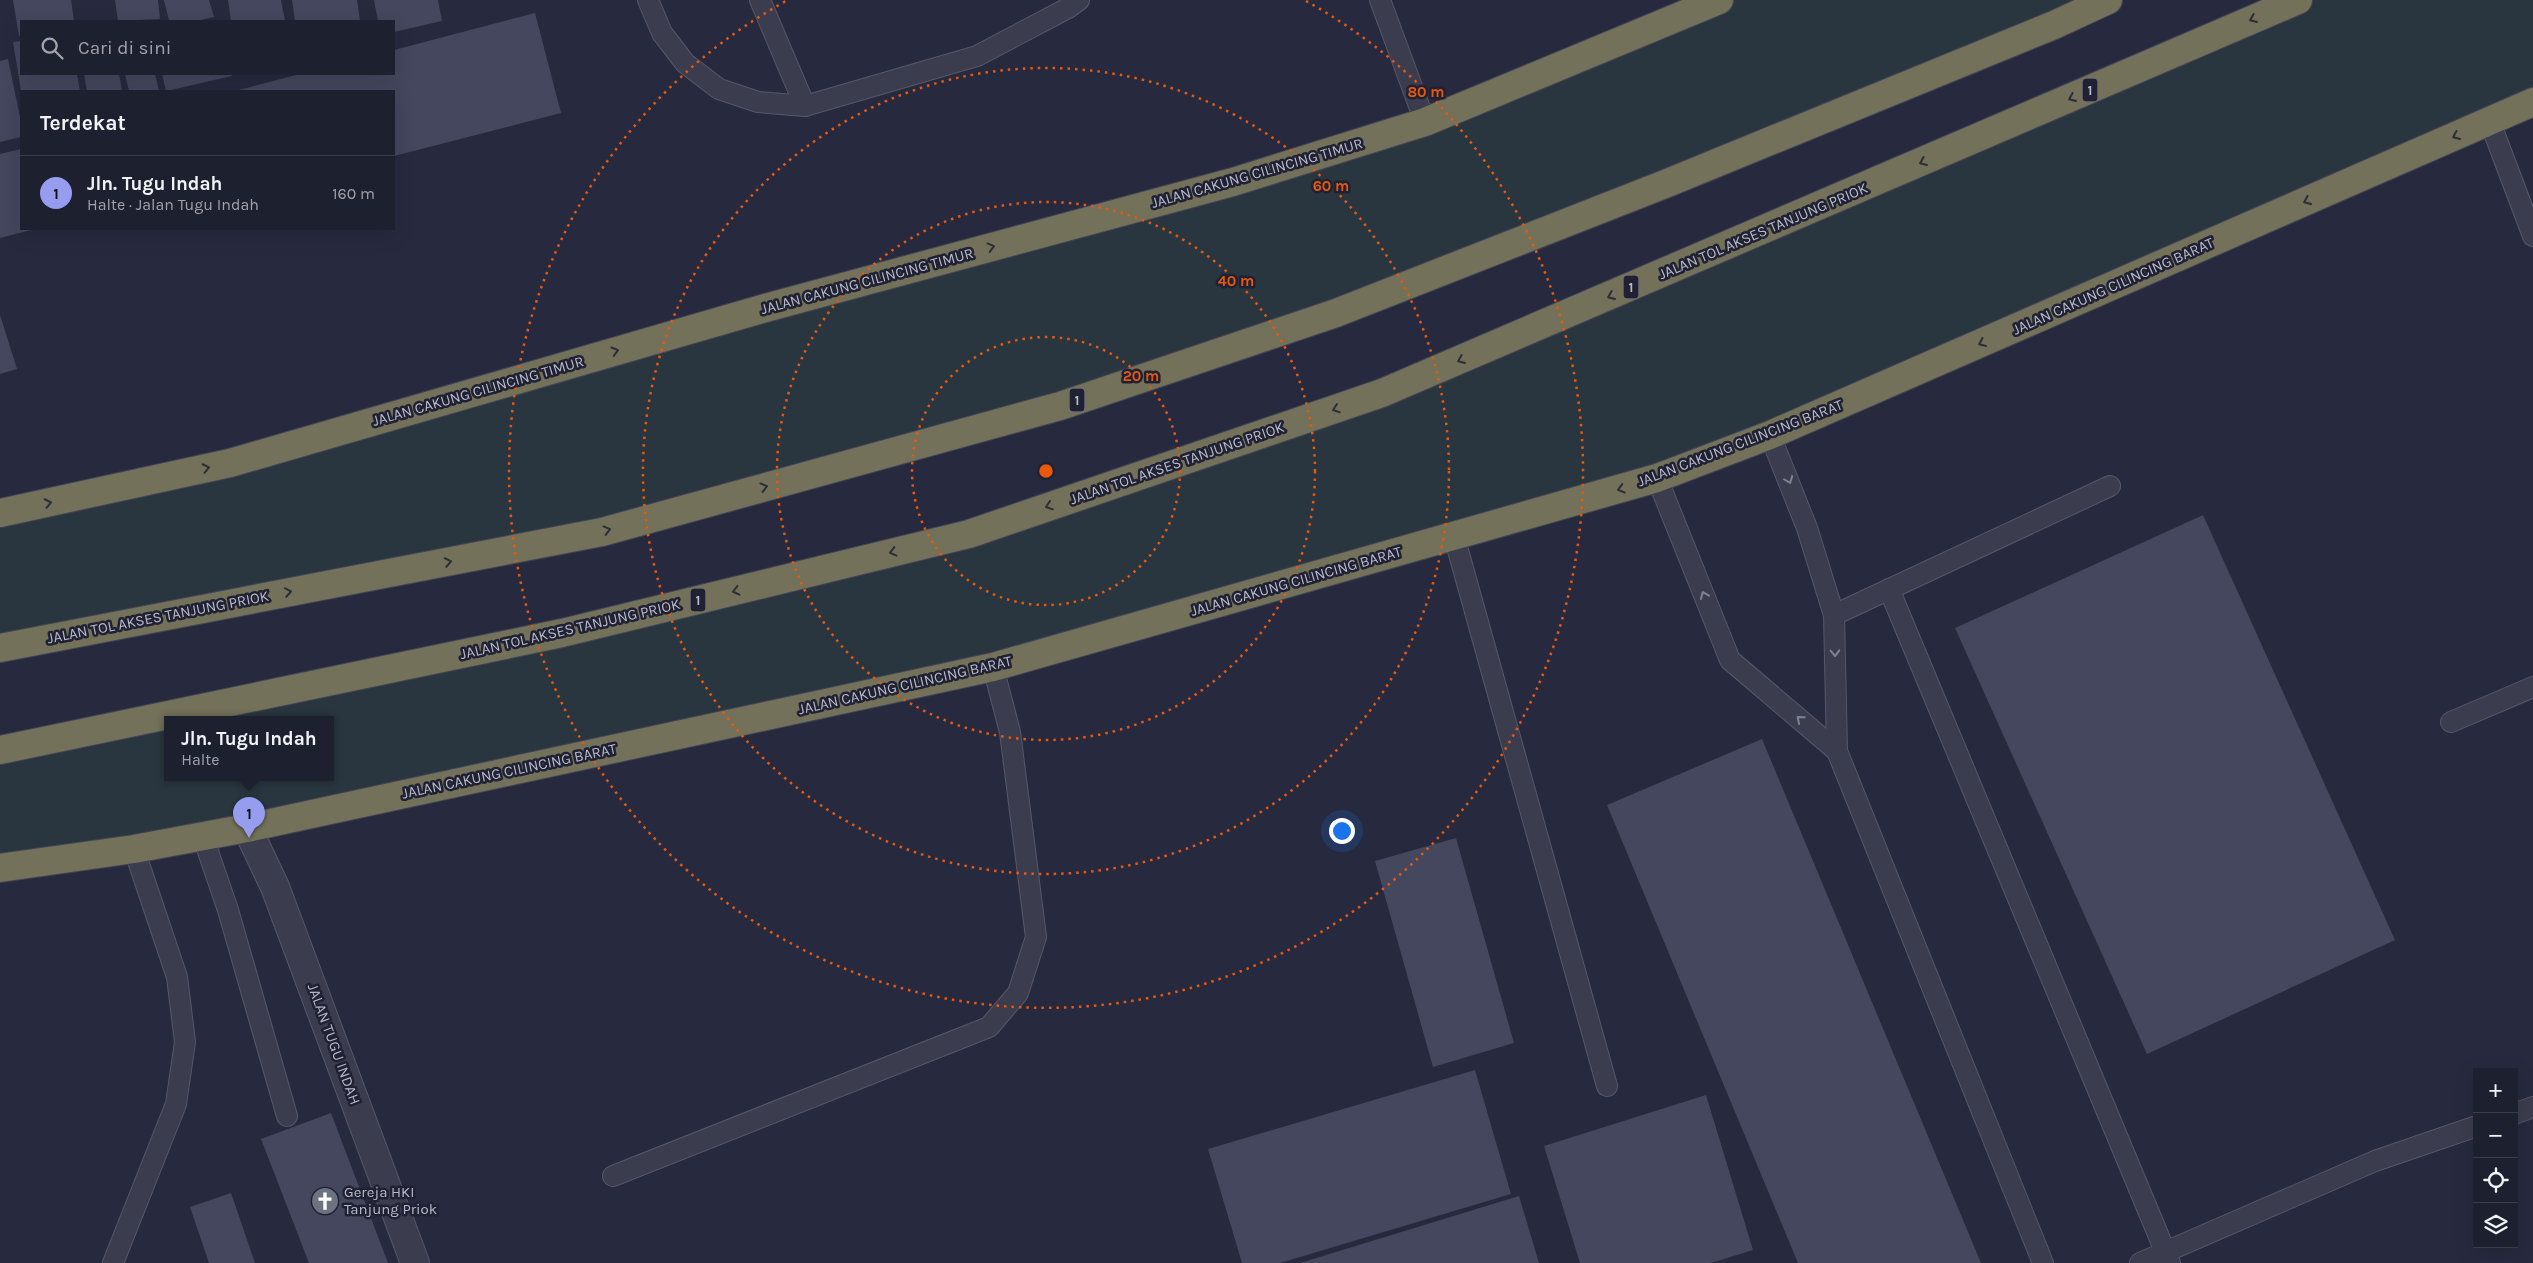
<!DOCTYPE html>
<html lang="id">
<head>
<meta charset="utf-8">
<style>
	body { margin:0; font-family:Karla,sans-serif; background:#2a2d3a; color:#f1f3f6 }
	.controls { position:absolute; right:15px; bottom:15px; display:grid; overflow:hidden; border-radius:0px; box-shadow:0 5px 20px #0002 }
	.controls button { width:45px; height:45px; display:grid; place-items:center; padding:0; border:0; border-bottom:1px solid #3b3e4a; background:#1d202e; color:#f1f3f6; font:25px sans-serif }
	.you { position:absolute; left:1341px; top:830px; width:18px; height:18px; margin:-12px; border:4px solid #fff; border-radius:50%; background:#1a73e8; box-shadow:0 0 0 8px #1a73e833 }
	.badge { display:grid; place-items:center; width:32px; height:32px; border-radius:50%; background:#969def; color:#111; font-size:16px; font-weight:700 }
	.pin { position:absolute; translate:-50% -41px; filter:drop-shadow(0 1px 2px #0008) }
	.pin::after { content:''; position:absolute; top:26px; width:18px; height:15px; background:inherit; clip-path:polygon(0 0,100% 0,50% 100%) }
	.popup { position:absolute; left:164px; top:716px; width:170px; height:65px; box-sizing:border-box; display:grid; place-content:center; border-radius:0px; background:#1d202e; filter:drop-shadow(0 1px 4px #0005); font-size:16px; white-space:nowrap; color:#a0a3aa }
	.popup b { font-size:19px; color:#f1f3f6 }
	.popup::after { content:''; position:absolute; left:50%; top:100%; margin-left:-10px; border:10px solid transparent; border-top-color:#1d202e }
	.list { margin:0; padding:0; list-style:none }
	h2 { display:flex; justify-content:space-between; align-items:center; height:65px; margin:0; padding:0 20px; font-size:21px }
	h2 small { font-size:16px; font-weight:400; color:#a0a3aa }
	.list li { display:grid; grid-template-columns:32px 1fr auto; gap:15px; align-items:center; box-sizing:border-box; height:75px; padding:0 20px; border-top:1px solid #3b3e4a }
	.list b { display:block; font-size:19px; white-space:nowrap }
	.list p { margin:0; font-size:16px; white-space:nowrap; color:#a0a3aa }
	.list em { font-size:16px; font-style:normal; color:#a0a3aa }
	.icon { flex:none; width:28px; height:28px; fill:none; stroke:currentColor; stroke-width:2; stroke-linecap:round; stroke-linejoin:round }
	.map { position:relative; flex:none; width:2533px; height:1263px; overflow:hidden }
	.search { position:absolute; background:#1d202e; box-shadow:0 5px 20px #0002; left:20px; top:20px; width:375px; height:55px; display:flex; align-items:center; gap:12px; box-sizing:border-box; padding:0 18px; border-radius:0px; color:#a0a3aa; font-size:19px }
	.panel { position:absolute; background:#1d202e; box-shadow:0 5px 20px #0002; left:20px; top:90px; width:375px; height:140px; border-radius:0px }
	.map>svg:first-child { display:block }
	.green { fill:#29363f; fill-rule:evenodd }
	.building { fill:#44475d }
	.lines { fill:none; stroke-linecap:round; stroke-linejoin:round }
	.lane-casing { stroke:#565869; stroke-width:22 }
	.street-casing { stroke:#565869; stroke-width:30 }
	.highway-casing { stroke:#434556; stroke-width:30 }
	.lane { stroke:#3b3d4e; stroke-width:20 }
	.street { stroke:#3b3d4e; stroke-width:28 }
	.highway { stroke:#737159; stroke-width:28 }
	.oneway { stroke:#2c2e39 }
	.oneway2 { stroke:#808192 }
	.ring { fill:none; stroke:#e8590c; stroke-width:2.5; stroke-dasharray:2.5 5 }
	.labels { text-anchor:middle; stroke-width:5; stroke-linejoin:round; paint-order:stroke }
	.shield { fill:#202233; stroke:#8a8c9c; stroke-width:1 }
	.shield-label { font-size:14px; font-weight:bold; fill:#b8b9c9 }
	.street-label { font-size:15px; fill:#b8b9c9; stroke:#202233 }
	.poi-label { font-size:15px; fill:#b8b9c9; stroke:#202233; text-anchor:start }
	.centre { fill:#e8590c; stroke:#202233; stroke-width:2.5 }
	.ring-label { font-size:15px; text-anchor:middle; font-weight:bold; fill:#e8590c; stroke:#202233; stroke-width:5; stroke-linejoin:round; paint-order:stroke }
</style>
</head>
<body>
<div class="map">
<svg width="2533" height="1263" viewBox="0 0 2533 1263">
	<rect width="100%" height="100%" fill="#272a3e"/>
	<g class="green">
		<path d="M 1719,0 L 2101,0 L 1238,346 L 602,532 L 0,646 L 0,513 L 1319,155 Z"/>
		<path d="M 2296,0 L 2533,0 L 2533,99 L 1770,435 L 993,667 L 0,868 L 0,748 L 969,534 L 1382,393 ZM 168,719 L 330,719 L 330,777 L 168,777 Z"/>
	</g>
	<g class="building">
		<path d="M 13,0 L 71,0 L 74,21 L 21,21 L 21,36 L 19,36 Z"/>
		<path d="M 115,0 L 158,0 L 160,19 L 118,21 Z"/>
		<path d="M 164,0 L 209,0 L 214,17 L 196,21 L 169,21 Z"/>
		<path d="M 228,0 L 281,0 L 285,21 L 231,21 Z"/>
		<path d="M 292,0 L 357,0 L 360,21 L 295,21 Z"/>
		<path d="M 374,0 L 438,0 L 442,21 L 394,32 L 394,21 L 378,21 Z"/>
		<path d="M 535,13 L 561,113 L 394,156 L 394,91 L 235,91 L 300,74 L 394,74 L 394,50 Z"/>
		<path d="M 21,41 L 21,74 L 77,74 L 80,91 L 21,91 L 13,42 Z"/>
		<path d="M 8,59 L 21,122 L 21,137 L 0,142 L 0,61 Z"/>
		<path d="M 84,74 L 119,74 L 122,91 L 87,91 Z"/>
		<path d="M 125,74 L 155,74 L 159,91 L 129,91 Z"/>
		<path d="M 162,74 L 231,74 L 232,76 L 166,91 Z"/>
		<path d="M 21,149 L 21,229 L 35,229 L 0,238 L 0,154 Z"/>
		<path d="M 0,315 L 17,369 L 0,374 Z"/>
		<path d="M 2203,515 L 2395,940 L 2147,1054 L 1955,628 Z"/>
		<path d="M 1762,739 L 1981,1263 L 1798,1263 L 1607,805 Z"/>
		<path d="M 1456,838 L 1514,1043 L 1433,1067 L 1375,861 Z"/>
		<path d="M 1475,1070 L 1511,1194 L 1280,1263 L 1242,1263 L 1208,1149 Z"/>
		<path d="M 1706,1095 L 1753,1250 L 1711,1263 L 1580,1263 L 1544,1146 Z"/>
		<path d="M 331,1113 L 388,1263 L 309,1263 L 261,1139 Z"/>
		<path d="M 231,1193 L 255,1263 L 209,1263 L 190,1207 Z"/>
		<path d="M 1519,1196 L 1539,1263 L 1300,1263 Z"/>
	</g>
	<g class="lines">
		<g class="lane-casing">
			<g id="lane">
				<path d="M 648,0 L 662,33 L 685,63 L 719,89 L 758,102 L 805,106 L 977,56 L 1068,8 L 1079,0"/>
				<path d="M 760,0 L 805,106"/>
				<path d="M 1380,0 L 1425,122"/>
				<path d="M 2490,122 L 2533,236"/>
				<path d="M 1770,435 L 1807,528 L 1834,615 L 1837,751 L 2043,1263"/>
				<path d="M 1657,478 L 1730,660 L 1837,751"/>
				<path d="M 1454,536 L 1607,1086"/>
				<path d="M 1889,589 L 2170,1263"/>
				<path d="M 1834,615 L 2110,486"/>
				<path d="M 2451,722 L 2533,687"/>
				<path d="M 203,837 L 228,910 L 287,1116"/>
				<path d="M 2514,1114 L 2533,1107"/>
				<path d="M 613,1176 L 989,1027 L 1018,993 L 1036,937 L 1010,732 L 993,667"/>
				<path d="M 113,1263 L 176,1104 L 185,1042 L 177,977 L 134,849"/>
				<path d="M 2140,1263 L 2375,1161 L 2477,1126"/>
			</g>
		</g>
		<g class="street-casing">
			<path id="street" d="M 247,828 L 275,887 L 415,1263"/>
		</g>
		<g class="highway-casing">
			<g id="highway">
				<path d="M 0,513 L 230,463 L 769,307 L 1233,182 L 1425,122 L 1719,0"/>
				<path d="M 0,648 L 602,532 L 1060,406 L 1336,313 L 1665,184 L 2054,25 L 2108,0"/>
				<path d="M 0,750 L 562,633 L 969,534 L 1382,393 L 2298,0"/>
				<path d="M 0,868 L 134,849 L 247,828 L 993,667 L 1657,478 L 1770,435 L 2533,102"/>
			</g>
		</g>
		<use href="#lane" class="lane"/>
		<use href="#street" class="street"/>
		<use href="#highway" class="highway"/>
	</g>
	<defs><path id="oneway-chevron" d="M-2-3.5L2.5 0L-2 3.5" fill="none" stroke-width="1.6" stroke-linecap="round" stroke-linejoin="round" transform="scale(1.25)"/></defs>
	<g class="oneway">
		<use href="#oneway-chevron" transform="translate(2253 19) rotate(157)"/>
		<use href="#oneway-chevron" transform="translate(2072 98) rotate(157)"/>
		<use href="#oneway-chevron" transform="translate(2456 136) rotate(156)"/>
		<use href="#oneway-chevron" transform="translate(1923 162) rotate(157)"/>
		<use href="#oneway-chevron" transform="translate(2307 201) rotate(156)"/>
		<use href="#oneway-chevron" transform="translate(991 247) rotate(-15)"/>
		<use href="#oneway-chevron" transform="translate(1611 296) rotate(157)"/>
		<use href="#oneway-chevron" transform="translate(1982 343) rotate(156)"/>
		<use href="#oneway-chevron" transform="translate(615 351) rotate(-16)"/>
		<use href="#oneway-chevron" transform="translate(1461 360) rotate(157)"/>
		<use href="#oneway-chevron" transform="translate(1336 409) rotate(161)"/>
		<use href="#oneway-chevron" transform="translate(206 468) rotate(-12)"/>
		<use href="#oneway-chevron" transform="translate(764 487) rotate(-15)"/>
		<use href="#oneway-chevron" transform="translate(1621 489) rotate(164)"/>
		<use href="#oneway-chevron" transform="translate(48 503) rotate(-12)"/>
		<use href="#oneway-chevron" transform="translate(1049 506) rotate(161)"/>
		<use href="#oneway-chevron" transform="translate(607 530) rotate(-15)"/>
		<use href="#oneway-chevron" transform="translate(893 552) rotate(166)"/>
		<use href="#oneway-chevron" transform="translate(448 562) rotate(-11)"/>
		<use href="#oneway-chevron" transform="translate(736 591) rotate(166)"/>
		<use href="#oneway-chevron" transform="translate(288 592) rotate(-11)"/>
	</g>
	<g class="oneway2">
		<use href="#oneway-chevron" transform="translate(1789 480) rotate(69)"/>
		<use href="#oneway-chevron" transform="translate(1704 595) rotate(-112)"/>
		<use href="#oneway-chevron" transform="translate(1835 653) rotate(88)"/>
		<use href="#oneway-chevron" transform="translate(1800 719) rotate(-140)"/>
	</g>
	<g class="ring">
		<circle cx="1046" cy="471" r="134"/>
		<circle cx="1046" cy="471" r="269"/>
		<circle cx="1046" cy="471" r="403"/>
		<path d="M1306 1A537 537 0 1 1 786 1"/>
	</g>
	<defs>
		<g id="church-disc" transform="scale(1.4375)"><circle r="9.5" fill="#6b7280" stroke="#202233"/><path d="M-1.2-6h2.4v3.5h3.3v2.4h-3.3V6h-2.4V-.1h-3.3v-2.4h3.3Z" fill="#fff"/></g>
	</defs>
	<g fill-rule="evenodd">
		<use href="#church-disc" x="325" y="1201"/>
	</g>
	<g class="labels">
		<g class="shield">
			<rect x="2082.5" y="78.5" width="15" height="23" rx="4"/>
			<rect x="1623.5" y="275.5" width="15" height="23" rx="4"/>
			<rect x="1069.5" y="388.5" width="15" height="23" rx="4"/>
			<rect x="690.5" y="588.5" width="15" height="23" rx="4"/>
		</g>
		<g class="shield-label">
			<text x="2090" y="95">1</text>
			<text x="1631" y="292">1</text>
			<text x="1077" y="405">1</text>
			<text x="698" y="605">1</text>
		</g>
		<g class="street-label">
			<text transform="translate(1257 173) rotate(-16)" y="5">JALAN CAKUNG CILINCING TIMUR</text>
			<text transform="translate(1763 231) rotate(-23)" y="5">JALAN TOL AKSES TANJUNG PRIOK</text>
			<text transform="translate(867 281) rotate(-15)" y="5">JALAN CAKUNG CILINCING TIMUR</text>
			<text transform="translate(2113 286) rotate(-24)" y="5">JALAN CAKUNG CILINCING BARAT</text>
			<text transform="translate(478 391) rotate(-16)" y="5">JALAN CAKUNG CILINCING TIMUR</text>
			<text transform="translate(1740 443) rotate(-21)" y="5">JALAN CAKUNG CILINCING BARAT</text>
			<text transform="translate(1177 463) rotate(-19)" y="5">JALAN TOL AKSES TANJUNG PRIOK</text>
			<text transform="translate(1296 581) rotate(-16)" y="5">JALAN CAKUNG CILINCING BARAT</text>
			<text transform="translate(158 617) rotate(-11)" y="5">JALAN TOL AKSES TANJUNG PRIOK</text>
			<text transform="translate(570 629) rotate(-13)" y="5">JALAN TOL AKSES TANJUNG PRIOK</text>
			<text transform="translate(905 685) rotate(-13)" y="5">JALAN CAKUNG CILINCING BARAT</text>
			<text transform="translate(509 771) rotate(-12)" y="5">JALAN CAKUNG CILINCING BARAT</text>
			<text transform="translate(334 1044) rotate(70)" y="5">JALAN TUGU INDAH</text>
		</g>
		<g class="poi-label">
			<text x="344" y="1197">Gereja HKI<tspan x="344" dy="17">Tanjung Priok</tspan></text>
		</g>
	</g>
	<circle cx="1046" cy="471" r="8" class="centre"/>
	<g class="ring-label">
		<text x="1426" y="97">80 m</text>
		<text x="1331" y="191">60 m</text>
		<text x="1236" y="286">40 m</text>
		<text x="1141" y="381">20 m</text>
	</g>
</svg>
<div class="controls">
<button>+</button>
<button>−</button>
<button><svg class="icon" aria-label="locate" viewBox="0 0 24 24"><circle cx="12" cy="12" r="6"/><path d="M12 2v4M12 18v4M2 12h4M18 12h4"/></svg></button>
<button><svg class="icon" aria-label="layers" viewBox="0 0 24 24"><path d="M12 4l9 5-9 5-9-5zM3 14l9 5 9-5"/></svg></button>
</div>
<div class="you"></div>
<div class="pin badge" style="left:249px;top:838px">1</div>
<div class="popup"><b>Jln. Tugu Indah</b>Halte</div>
<div class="search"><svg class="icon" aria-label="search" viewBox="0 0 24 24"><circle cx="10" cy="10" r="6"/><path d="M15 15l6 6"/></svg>Cari di sini</div>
<section class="panel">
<h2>Terdekat<small></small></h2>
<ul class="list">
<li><span class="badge">1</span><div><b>Jln. Tugu Indah</b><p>Halte · Jalan Tugu Indah</p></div><em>160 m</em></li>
</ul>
</section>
</div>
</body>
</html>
